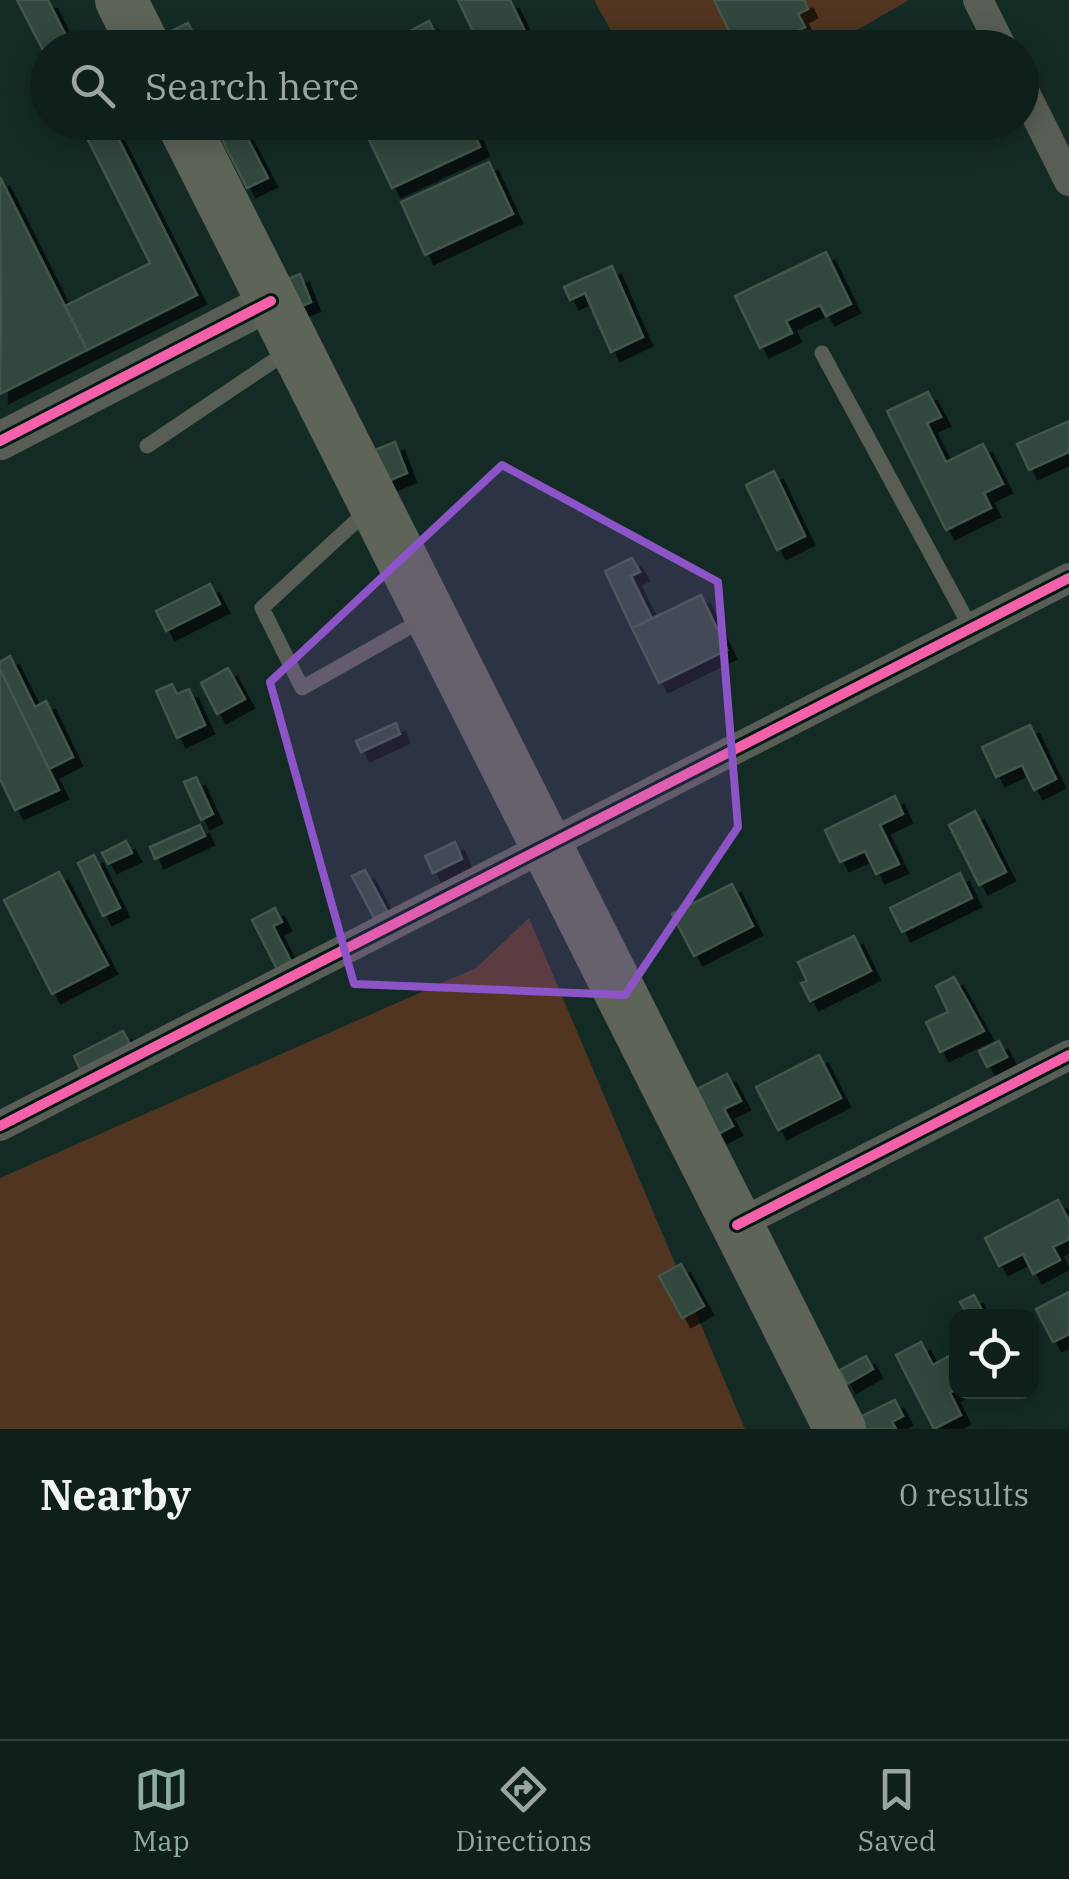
<!DOCTYPE html>
<html lang="en">
<head>
<meta charset="utf-8">
<style>
	body { margin:0; font-family:"IBM Plex Serif",serif; background:#182825; color:#f1f3f6 }
	.controls { position:absolute; right:30px; bottom:30px; display:grid; overflow:hidden; border-radius:20px; box-shadow:0 5px 25px #0003 }
	.controls button { width:90px; height:90px; display:grid; place-items:center; padding:0; border:0; border-bottom:2px solid #2f3e3b; background:#0f201c; color:#f1f3f6; font:50px sans-serif }
	.list { margin:0; padding:0; list-style:none }
	h2 { display:flex; justify-content:space-between; align-items:center; height:130px; margin:0; padding:0 40px; font-size:42px }
	h2 small { font-size:32px; font-weight:400; color:#9ba3a3 }
	.icon { flex:none; width:55px; height:55px; fill:none; stroke:currentColor; stroke-width:2; stroke-linecap:round; stroke-linejoin:round }
	.map { position:relative; flex:none; width:1069px; height:1429px; overflow:hidden }
	.search { position:absolute; background:#0f201c; box-shadow:0 5px 25px #0003; left:30px; right:30px; top:30px; height:110px; display:flex; align-items:center; gap:25px; box-sizing:border-box; padding:0 35px; border-radius:55px; color:#9ba3a3; font-size:38px }
	.sheet { height:310px; background:#0f201c }
	nav { display:flex; justify-content:space-around; align-items:center; box-sizing:border-box; height:140px; border-top:2px solid #2f3e3b; background:#0f201c; font-size:28px; color:#9ba3a3 }
	nav a { display:grid; justify-items:center; gap:5px }
	nav .on { color:#8eaea3 }
	.map>svg:first-child { display:block }
	.grass { fill:#513520 }
	.building { fill:#30463c; stroke:#42564c; stroke-width:2.5; filter:url(#shadow) }
	.lines { fill:none; stroke-linecap:round; stroke-linejoin:round }
	.service { stroke:#585e56; stroke-width:15 }
	.minor { stroke:#585e56; stroke-width:30 }
	.tertiary { stroke:#585e56; stroke-width:38 }
	.trunk { stroke:#5e6458; stroke-width:52 }
	.cycleway-casing { stroke:#001a12; stroke-width:16 }
	.cycleway { stroke:#f560ab; stroke-width:10 }
	.marked { fill:#8c54c7; fill-opacity:0.2; stroke:#8c54c7; stroke-width:8; stroke-linejoin:round }
</style>
</head>
<body>
<div class="map">
<svg width="1069" height="1429" viewBox="0 0 1069 1429">
	<defs>
		<filter id="shadow"><feDropShadow dx="9" dy="9" stdDeviation="0" flood-color="#0009"/></filter>
	</defs>
	<rect width="100%" height="100%" fill="#142b25"/>
	<g class="grass">
		<path d="M 594,0 L 909,0 L 826,48 L 620,47 Z"/>
		<path d="M 529,918 L 745,1429 L 0,1429 L 0,1178 L 476,968 Z"/>
	</g>
	<g class="building">
		<path d="M 17,0 L 48,0 L 72,48 L 48,48 L 48,60 Z"/>
		<path d="M 458,0 L 510,0 L 533,48 L 481,48 Z"/>
		<path d="M 714,0 L 804,0 L 808,9 L 798,14 L 805,27 L 764,48 L 746,48 L 744,43 L 737,47 Z"/>
		<path d="M 429,21 L 443,48 L 378,48 Z"/>
		<path d="M 188,23 L 201,48 L 175,48 L 167,33 Z"/>
		<path d="M 79,122 L 110,122 L 197,295 L 87,350 L 65,306 L 150,263 Z"/>
		<path d="M 213,122 L 239,122 L 268,178 L 247,188 Z"/>
		<path d="M 389,122 L 469,122 L 480,147 L 392,188 L 366,133 Z"/>
		<path d="M 489,162 L 513,214 L 425,255 L 401,202 Z"/>
		<path d="M 0,177 L 87,350 L 0,394 L 1,326 Z"/>
		<path d="M 826,252 L 851,304 L 826,316 L 820,305 L 786,321 L 792,333 L 760,348 L 735,296 Z"/>
		<path d="M 612,266 L 643,337 L 611,352 L 585,293 L 570,300 L 564,287 Z"/>
		<path d="M 300,274 L 311,302 L 299,307 L 288,279 Z"/>
		<path d="M 928,392 L 941,417 L 927,423 L 946,462 L 983,444 L 1003,484 L 984,493 L 991,508 L 946,530 L 887,411 Z"/>
		<path d="M 1069,421 L 1069,452 L 1029,470 L 1017,444 Z"/>
		<path d="M 395,442 L 407,473 L 388,481 L 375,450 Z"/>
		<path d="M 774,471 L 805,536 L 777,550 L 746,485 Z"/>
		<path d="M 632,558 L 640,572 L 631,576 L 652,619 L 632,628 L 605,571 Z"/>
		<path d="M 210,584 L 220,604 L 166,631 L 156,611 Z"/>
		<path d="M 701,595 L 727,650 L 659,683 L 632,628 Z"/>
		<path d="M 10,656 L 35,707 L 46,701 L 73,757 L 49,769 L 0,669 L 0,662 Z"/>
		<path d="M 228,668 L 245,699 L 217,714 L 201,683 Z"/>
		<path d="M 0,669 L 59,790 L 15,810 L 0,779 Z"/>
		<path d="M 172,684 L 177,694 L 189,689 L 205,725 L 177,738 L 156,691 Z"/>
		<path d="M 396,723 L 400,734 L 361,752 L 356,741 Z"/>
		<path d="M 1030,725 L 1056,779 L 1034,790 L 1022,765 L 996,777 L 982,747 Z"/>
		<path d="M 196,777 L 213,814 L 201,820 L 184,782 Z"/>
		<path d="M 895,796 L 903,814 L 880,825 L 899,864 L 876,874 L 865,851 L 840,862 L 825,830 Z"/>
		<path d="M 975,811 L 1006,872 L 979,885 L 949,825 Z"/>
		<path d="M 200,825 L 205,836 L 155,859 L 150,847 Z"/>
		<path d="M 126,841 L 132,853 L 108,864 L 102,853 Z"/>
		<path d="M 455,842 L 462,859 L 433,873 L 425,856 Z"/>
		<path d="M 94,855 L 120,908 L 103,916 L 78,863 Z"/>
		<path d="M 365,870 L 387,911 L 374,918 L 352,876 Z"/>
		<path d="M 59,872 L 108,965 L 52,994 L 4,900 Z"/>
		<path d="M 960,873 L 972,898 L 902,932 L 890,908 Z"/>
		<path d="M 732,884 L 753,926 L 694,956 L 672,914 Z"/>
		<path d="M 275,908 L 282,922 L 273,926 L 291,961 L 277,969 L 252,920 Z"/>
		<path d="M 854,936 L 871,971 L 810,1001 L 801,983 L 807,981 L 798,962 Z"/>
		<path d="M 954,977 L 984,1031 L 940,1052 L 926,1022 L 948,1012 L 936,986 Z"/>
		<path d="M 123,1031 L 131,1046 L 81,1071 L 74,1056 Z"/>
		<path d="M 999,1041 L 1007,1057 L 987,1067 L 979,1051 Z"/>
		<path d="M 819,1055 L 841,1098 L 778,1130 L 756,1087 Z"/>
		<path d="M 727,1074 L 741,1101 L 724,1109 L 733,1126 L 718,1134 L 695,1090 Z"/>
		<path d="M 1058,1200 L 1069,1221 L 1069,1239 L 1053,1247 L 1060,1260 L 1033,1274 L 1023,1254 L 999,1266 L 985,1238 Z"/>
		<path d="M 681,1264 L 704,1306 L 682,1318 L 659,1276 Z"/>
		<path d="M 1069,1292 L 1069,1334 L 1053,1342 L 1036,1309 Z"/>
		<path d="M 974,1295 L 985,1316 L 968,1316 L 960,1302 Z"/>
		<path d="M 921,1342 L 933,1365 L 956,1352 L 956,1389 L 950,1393 L 961,1415 L 934,1429 L 896,1355 Z"/>
		<path d="M 866,1356 L 873,1369 L 847,1384 L 840,1370 Z"/>
		<path d="M 895,1400 L 903,1416 L 892,1422 L 896,1429 L 866,1429 L 860,1417 Z"/>
	</g>
	<g class="lines">
		<g class="service">
			<path d="M 822,353 L 971,628"/>
			<path d="M 147,446 L 287,352"/>
			<path d="M 368,510 L 262,608 L 302,688 L 422,620"/>
		</g>
		<g class="minor">
			<path d="M 978,0 L 1002,48"/>
			<path d="M 1022,87 L 1069,181"/>
			<path d="M 0,1126 L 1069,578"/>
			<path d="M 737,1225 L 1069,1055"/>
		</g>
		<path class="tertiary" d="M 0,441 L 271,301"/>
		<g class="trunk">
			<path d="M 121,0 L 145,48"/>
			<path d="M 182,122 L 840,1429"/>
		</g>
		<g class="cycleway-casing">
			<g id="cycleway">
				<path d="M 0,441 L 271,301"/>
				<path d="M 0,1126 L 1069,578"/>
				<path d="M 737,1225 L 1069,1055"/>
			</g>
		</g>
		<use href="#cycleway" class="cycleway"/>
	</g>
	<path class="marked" d="M 502,465 L 718,582 L 738,827 L 625,995 L 354,984 L 270,682 Z"/>
</svg>
<div class="controls">
<button><svg class="icon" aria-label="locate" viewBox="0 0 24 24"><circle cx="12" cy="12" r="6"/><path d="M12 2v4M12 18v4M2 12h4M18 12h4"/></svg></button>
</div>
<div class="search"><svg class="icon" aria-label="search" viewBox="0 0 24 24"><circle cx="10" cy="10" r="6"/><path d="M15 15l6 6"/></svg>Search here</div>
</div>
<section class="sheet">
<h2>Nearby<small>0 results</small></h2>
<ul class="list">
</ul>
</section>
<nav>
<a class="on"><svg class="icon" aria-label="map" viewBox="0 0 24 24"><path d="M3 6l6-2 6 2 6-2v14l-6 2-6-2-6 2zM9 4v14M15 6v14"/></svg>Map</a>
<a><svg class="icon" aria-label="directions" viewBox="0 0 24 24"><path d="M12 3l9 9-9 9-9-9zM9 14v-3h6M13 9l2 2-2 2"/></svg>Directions</a>
<a><svg class="icon" aria-label="saved" viewBox="0 0 24 24"><path d="M7 4h10v16l-5-4-5 4z"/></svg>Saved</a>
</nav>
</body>
</html>
